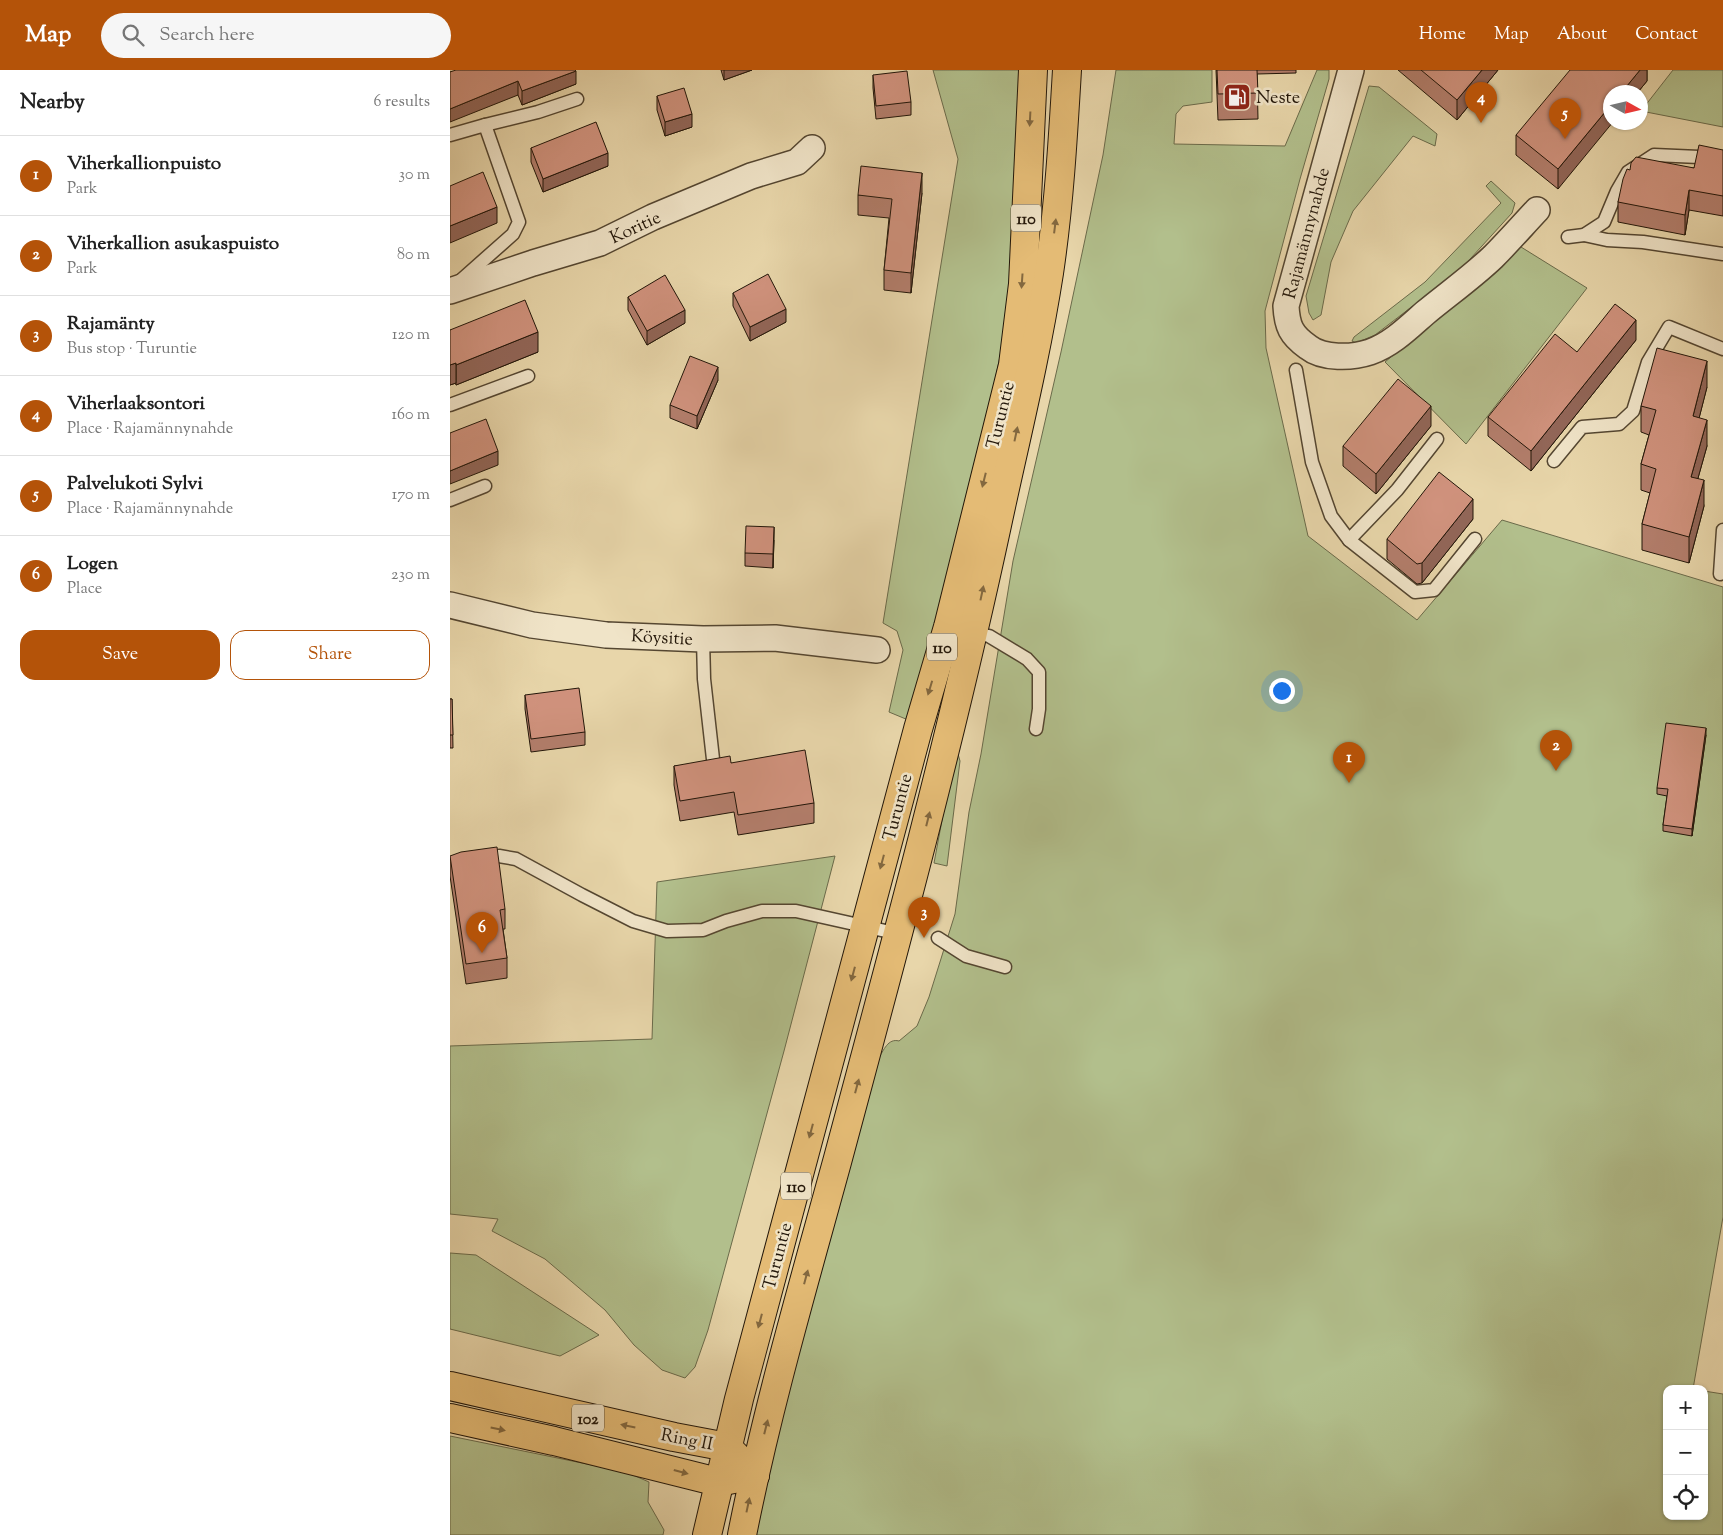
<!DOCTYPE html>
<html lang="en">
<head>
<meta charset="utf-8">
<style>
	body { margin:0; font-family:"Sorts Mill Goudy",serif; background:#f6f6f6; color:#222 }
	.controls { position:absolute; right:15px; bottom:15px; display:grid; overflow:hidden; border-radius:10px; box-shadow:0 1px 4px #0004 }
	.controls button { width:45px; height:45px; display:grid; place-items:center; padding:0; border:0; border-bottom:1px solid #e0e0e0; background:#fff; color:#222; font:25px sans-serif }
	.compass { position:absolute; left:1153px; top:15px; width:45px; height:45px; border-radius:50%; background:#fff; box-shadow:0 1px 4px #0004; rotate:98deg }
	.you { position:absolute; left:831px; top:620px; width:18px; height:18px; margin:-12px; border:4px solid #fff; border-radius:50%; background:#1a73e8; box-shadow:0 0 0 8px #1a73e833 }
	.badge { display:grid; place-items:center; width:32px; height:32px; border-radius:50%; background:#b45309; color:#fff; font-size:16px; font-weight:700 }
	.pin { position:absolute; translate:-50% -41px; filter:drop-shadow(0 1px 2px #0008) }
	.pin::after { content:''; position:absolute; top:26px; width:18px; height:15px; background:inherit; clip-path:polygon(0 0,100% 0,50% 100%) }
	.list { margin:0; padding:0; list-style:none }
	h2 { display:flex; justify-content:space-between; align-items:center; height:65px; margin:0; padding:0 20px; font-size:21px }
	h2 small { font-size:16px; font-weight:400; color:#767676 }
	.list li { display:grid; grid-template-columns:32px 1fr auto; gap:15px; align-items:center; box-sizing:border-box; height:80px; padding:0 20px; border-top:1px solid #e0e0e0 }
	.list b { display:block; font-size:19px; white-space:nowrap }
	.list p { margin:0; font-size:16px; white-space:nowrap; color:#767676 }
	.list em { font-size:16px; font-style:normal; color:#767676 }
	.actions { display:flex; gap:10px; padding:15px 20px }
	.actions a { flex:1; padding:11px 0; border:1px solid #b45309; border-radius:15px; text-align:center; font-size:18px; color:#b45309 }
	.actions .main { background:#b45309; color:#fff }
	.icon { flex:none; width:28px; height:28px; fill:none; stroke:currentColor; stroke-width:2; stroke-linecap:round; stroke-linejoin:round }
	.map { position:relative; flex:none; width:1273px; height:1465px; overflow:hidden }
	header { display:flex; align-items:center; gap:30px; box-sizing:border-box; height:70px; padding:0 25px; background:#b45309; color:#fff }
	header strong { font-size:24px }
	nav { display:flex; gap:28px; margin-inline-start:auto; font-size:18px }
	.search { width:350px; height:45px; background:#f6f6f6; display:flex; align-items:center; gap:12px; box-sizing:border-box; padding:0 18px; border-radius:28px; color:#767676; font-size:19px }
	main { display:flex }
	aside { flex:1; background:#fff }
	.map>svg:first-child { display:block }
	.green { fill:#b2bf8c; stroke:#6a6a4a }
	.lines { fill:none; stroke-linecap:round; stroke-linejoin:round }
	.service-casing { stroke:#544631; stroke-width:15 }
	.minor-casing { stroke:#544631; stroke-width:28 }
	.primary-casing { stroke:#221609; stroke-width:30 }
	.trunk-casing { stroke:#221609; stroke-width:30 }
	.service { stroke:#f0e4c8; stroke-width:12 }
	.minor { stroke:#f0e4c8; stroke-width:25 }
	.primary { stroke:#e4bb75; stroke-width:28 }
	.trunk { stroke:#e4bb75; stroke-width:28 }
	.wall { fill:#b37e6c; stroke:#221609 }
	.shaded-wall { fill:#926658; stroke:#221609 }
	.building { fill:#d0927d; stroke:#221609 }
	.oneway { fill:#83683f }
	.labels { text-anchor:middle; stroke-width:5; stroke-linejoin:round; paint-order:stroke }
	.shield { fill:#f0e4c8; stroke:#605442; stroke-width:1 }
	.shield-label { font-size:16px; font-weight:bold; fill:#221609 }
	.poi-label { font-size:18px; fill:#221609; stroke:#f0e4c8; text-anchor:start }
	.street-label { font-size:18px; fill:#221609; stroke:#f0e4c8 }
</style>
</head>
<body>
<header>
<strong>Map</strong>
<div class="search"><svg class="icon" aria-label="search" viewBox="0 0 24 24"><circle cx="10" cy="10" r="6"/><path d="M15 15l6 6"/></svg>Search here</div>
<nav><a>Home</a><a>Map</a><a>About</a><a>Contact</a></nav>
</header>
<main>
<aside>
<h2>Nearby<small>6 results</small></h2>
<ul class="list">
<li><span class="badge">1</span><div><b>Viherkallionpuisto</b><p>Park</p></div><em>30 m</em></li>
<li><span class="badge">2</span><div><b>Viherkallion asukaspuisto</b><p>Park</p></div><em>80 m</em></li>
<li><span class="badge">3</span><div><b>Rajamänty</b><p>Bus stop · Turuntie</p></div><em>120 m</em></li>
<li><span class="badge">4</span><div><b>Viherlaaksontori</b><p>Place · Rajamännynahde</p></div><em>160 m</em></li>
<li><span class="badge">5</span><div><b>Palvelukoti Sylvi</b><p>Place · Rajamännynahde</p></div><em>170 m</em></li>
<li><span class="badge">6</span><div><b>Logen</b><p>Place</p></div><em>230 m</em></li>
</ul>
<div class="actions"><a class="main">Save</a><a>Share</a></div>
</aside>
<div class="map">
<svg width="1273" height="1465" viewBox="0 0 1273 1465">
	<rect width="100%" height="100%" fill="#e8d6aa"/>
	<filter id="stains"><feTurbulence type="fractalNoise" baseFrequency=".004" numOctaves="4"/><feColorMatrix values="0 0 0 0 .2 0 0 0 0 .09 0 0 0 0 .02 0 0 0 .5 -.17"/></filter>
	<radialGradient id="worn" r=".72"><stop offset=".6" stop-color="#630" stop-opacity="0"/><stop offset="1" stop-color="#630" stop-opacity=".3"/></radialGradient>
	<g class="green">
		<path d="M 483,0 L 575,0 L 560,239 L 497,538 L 463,652 L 439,642 L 453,580 L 447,561 L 433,553 L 508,89 Z"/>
		<path d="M 666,0 L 762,0 L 762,32 L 733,36 L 726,44 L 724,74 L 835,76 L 867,0 L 879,0 L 879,9 L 850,109 L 815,241 L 816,278 L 858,466 L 967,550 L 1052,450 L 1273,517 L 1273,1147 L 1243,1319 L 1217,1319 L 1217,1446 L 1254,1446 L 1254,1321 L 1273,1324 L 1273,1465 L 301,1465 L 329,1349 L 428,989 C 434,980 438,968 449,971 L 467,956 L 479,927 L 505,844 L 519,742 L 531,684 L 563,491 L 611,282 L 653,85 Z"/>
		<path d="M 1223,0 L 1273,0 L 1273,57 L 1191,41 Z"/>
		<path d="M 919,16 L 929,17 L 987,64 L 985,76 L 963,66 L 903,141 L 881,192 L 871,245 L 863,250 L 859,243 L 856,226 Z"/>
		<path d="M 1041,111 L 1065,133 L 1062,143 L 1011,199 L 925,265 L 906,273 L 902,271 L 904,267 L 975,212 L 1051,133 L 1036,116 Z"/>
		<path d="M 1071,177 L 1137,218 L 1016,374 L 935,292 Z"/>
		<path d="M 505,681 L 508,684 L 510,691 L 497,796 L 484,793 Z"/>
		<path d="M 385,786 L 334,981 L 258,1260 L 245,1297 L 235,1308 L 212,1300 L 184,1275 L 155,1240 L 95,1189 L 42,1161 L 48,1149 L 0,1144 L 0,976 L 202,969 L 207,812 Z"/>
		<path d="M 0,1183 L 26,1185 L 149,1265 L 110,1286 L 0,1259 Z"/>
		<path d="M 0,1366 L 176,1402 L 199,1412 L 198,1432 L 214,1460 L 213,1465 L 0,1465 Z"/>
	</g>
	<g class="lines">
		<g class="service-casing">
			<g id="service">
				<path d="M 35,55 L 88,42 L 127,29"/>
				<path d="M 0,65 L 35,55 L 69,152 L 63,164 L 10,211"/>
				<path d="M 1134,165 L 1157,170 L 1193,172 L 1273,184"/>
				<path d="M 1118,167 L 1134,165 L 1154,152 L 1167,121 L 1178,102 L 1204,85 L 1249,87 L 1273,91"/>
				<path d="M 846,300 L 862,392 L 881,446 L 899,470 L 965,522 L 984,520 L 1025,469"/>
				<path d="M 0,335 L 78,306"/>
				<path d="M 1104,391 L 1132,357 L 1169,354 L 1183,341 L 1198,292 L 1219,257 L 1273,279"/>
				<path d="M 0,430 L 35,416"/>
				<path d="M 899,470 L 947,420 L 987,369"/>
				<path d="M 1270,504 L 1273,460"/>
				<path d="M 520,562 L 539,566 L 577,589 L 589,602 L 589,639 L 586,659"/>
				<path d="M 253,569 L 254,609 L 264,698"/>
				<path d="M 0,798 L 12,793 L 49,786 L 66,789 L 132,825 L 183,851 L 217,861 L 253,860 L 276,851 L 312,841 L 346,841 L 449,864"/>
				<path d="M 488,868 L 516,886 L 555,897"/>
			</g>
		</g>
		<g class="minor-casing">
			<g id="minor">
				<path d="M 901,0 L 836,236 C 837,256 841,265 858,277 C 873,289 902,288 920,282 C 941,275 959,257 975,243 C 998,224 1022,207 1043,187 C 1058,172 1072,156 1087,140"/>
				<path d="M 0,221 L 83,193 L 150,173 L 203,147 L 301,106 L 347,92 L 362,78"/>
				<path d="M 0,535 L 82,555 L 156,565 L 253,569 L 325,568 L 427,580"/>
			</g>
		</g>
		<g class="primary-casing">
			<g id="primary">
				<path d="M 257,1465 L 289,1329 L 468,659 L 498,557 L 563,295 L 573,214 L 583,0"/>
				<path d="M 292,1465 C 317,1339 353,1216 387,1092 C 444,880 501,669 547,455 C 565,371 586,287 599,203 C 609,136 613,68 617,0"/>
			</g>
		</g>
		<g class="trunk-casing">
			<g id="trunk">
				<path d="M 0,1316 L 224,1367 L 277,1377 L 305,1405"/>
				<path d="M 0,1348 L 104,1371 L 268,1412 L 305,1405"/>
			</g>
		</g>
		<use href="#service" class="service"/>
		<use href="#minor" class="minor"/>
		<use href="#primary" class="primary"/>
		<use href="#trunk" class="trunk"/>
	</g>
	<g class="wall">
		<path d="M 271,0 L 302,0 L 274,10 Z"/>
		<path d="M 766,0 L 846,0 L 846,3 L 807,4 L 808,49 L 768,50 Z"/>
		<path d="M 948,0 L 1048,0 L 1007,50 Z"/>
		<path d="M 1197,0 L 1197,11 L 1188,22 L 1160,22 L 1108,119 L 1066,85 L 1066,65 Z"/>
		<path d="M 0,2 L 126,14 L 72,35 L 68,25 Z"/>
		<path d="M 423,5 L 461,32 L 461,45 L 426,49 L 423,18 Z"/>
		<path d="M 207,26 L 242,57 L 215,66 L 207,40 Z"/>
		<path d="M 81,78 L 158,96 L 93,122 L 81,92 Z"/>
		<path d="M 1273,80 L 1273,146 L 1239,140 L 1235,165 L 1168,152 L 1168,132 L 1180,100 L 1244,98 Z"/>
		<path d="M 472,123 L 461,223 L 434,220 L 434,200 L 439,148 L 408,145 L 408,125 Z"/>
		<path d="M 283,223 L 336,252 L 300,271 L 283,236 Z"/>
		<path d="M 178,227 L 235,253 L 197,275 L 178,240 Z"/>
		<path d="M 0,260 L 88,282 L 6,315 L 6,313 L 0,315 Z"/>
		<path d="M 1186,270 L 1081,401 L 1038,366 L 1038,347 L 1127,282 Z"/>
		<path d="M 268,310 L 247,359 L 220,348 L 220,335 Z"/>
		<path d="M 1257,317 L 1249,348 L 1257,376 L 1248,408 L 1254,436 L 1239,493 L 1192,480 L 1192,454 L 1200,423 L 1191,420 L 1191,394 L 1199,365 L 1191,362 L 1191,336 Z"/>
		<path d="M 981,356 L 926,424 L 893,396 L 893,376 Z"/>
		<path d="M 1023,449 L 972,513 L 967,514 L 937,489 L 937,469 Z"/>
		<path d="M 324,470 L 323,498 L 295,496 L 295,483 Z"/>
		<path d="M 75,625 L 135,662 L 135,675 L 81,682 L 75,639 Z"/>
		<path d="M 0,629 L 2,629 L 3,678 L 0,678 Z"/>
		<path d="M 1256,665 L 1242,766 L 1213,761 L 1213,755 L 1217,726 L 1207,724 L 1207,718 Z"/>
		<path d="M 281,693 L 364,733 L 364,753 L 288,765 L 284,742 L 230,751 L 224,715 L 224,696 Z"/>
		<path d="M 0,786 L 55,839 L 55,859 L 53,859 L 57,888 L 57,908 L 16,914 L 0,806 Z"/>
	</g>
	<g class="shaded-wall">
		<path d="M 274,0 L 302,0 L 274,10 Z"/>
		<path d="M 1032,0 L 1048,0 L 1007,50 L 1007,30 Z"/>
		<path d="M 1190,0 L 1197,0 L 1197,11 L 1188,22 L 1172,22 Z"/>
		<path d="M 126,1 L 126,14 L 72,35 L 72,21 Z"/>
		<path d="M 68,11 L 68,25 L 0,52 L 0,39 Z"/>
		<path d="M 1160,36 L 1160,52 L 1163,52 L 1108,119 L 1108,99 Z"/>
		<path d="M 242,44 L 242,57 L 215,66 L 215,52 Z"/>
		<path d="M 158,83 L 158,96 L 93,122 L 93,109 Z"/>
		<path d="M 472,103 L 472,123 L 461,223 L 461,203 Z"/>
		<path d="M 1239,120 L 1239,140 L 1235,165 L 1235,145 Z"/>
		<path d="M 47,137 L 47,153 L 0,173 L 0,156 Z"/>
		<path d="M 336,239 L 336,252 L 300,271 L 300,257 Z"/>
		<path d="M 235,240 L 235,253 L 197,275 L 197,261 Z"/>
		<path d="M 1186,250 L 1186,270 L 1081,401 L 1081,381 Z"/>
		<path d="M 88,262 L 88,282 L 6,315 L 6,295 Z"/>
		<path d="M 1257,291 L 1257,317 L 1243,372 L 1243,346 Z"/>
		<path d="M 6,293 L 6,313 L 0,315 L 0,295 Z"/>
		<path d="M 268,297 L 268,310 L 247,359 L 247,346 Z"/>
		<path d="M 981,336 L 981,356 L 926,424 L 926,404 Z"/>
		<path d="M 1257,350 L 1257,376 L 1241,433 L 1241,407 Z"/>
		<path d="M 48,381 L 48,395 L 0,414 L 0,401 Z"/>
		<path d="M 1254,410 L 1254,436 L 1239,493 L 1239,467 Z"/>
		<path d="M 1023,429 L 1023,449 L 972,513 L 972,493 Z"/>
		<path d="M 324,457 L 324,470 L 323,498 L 323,484 Z"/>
		<path d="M 1256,658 L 1256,665 L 1242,766 L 1242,759 Z"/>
	</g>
	<g class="building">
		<path d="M 6,0 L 125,0 L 126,1 L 72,21 L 68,11 L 0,39 L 0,2 Z"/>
		<path d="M 767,0 L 807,0 L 808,23 L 768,24 Z"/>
		<path d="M 971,0 L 1032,0 L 1007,30 Z"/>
		<path d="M 1120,0 L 1190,0 L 1172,22 L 1160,22 L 1160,36 L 1108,99 L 1066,65 Z"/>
		<path d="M 457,1 L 461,32 L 426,36 L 423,5 Z"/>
		<path d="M 234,18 L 242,44 L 215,52 L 207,26 Z"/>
		<path d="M 146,52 L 158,83 L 93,109 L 81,78 Z"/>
		<path d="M 1249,75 L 1273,80 L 1273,126 L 1239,120 L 1235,145 L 1168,132 L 1173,109 L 1177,99 L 1180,100 L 1181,93 L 1186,87 L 1244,98 Z"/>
		<path d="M 411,96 L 472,103 L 461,203 L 434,200 L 442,129 L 408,125 Z"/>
		<path d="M 33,102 L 47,137 L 0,156 L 0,116 Z"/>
		<path d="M 318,204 L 336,239 L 300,257 L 283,223 Z"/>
		<path d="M 215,205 L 235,240 L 197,261 L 178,227 Z"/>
		<path d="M 75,230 L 88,262 L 6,295 L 6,293 L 0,295 L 0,260 Z"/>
		<path d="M 1165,234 L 1186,250 L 1081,381 L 1038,347 L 1105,264 L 1127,282 Z"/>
		<path d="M 1207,278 L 1257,291 L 1243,346 L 1257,350 L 1241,407 L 1254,410 L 1239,467 L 1192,454 L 1206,399 L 1191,394 L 1206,340 L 1191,336 Z"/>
		<path d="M 240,286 L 268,297 L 247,346 L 220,335 Z"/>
		<path d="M 948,309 L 981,336 L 926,404 L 893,376 Z"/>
		<path d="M 36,349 L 48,381 L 0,401 L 0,363 Z"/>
		<path d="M 989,402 L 1023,429 L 972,493 L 967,494 L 937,469 Z"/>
		<path d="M 296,456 L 324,457 L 323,484 L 295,483 Z"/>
		<path d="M 129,618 L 135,662 L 81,669 L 75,625 Z"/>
		<path d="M 0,629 L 2,629 L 3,665 L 0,665 Z"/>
		<path d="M 1216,653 L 1256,658 L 1242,759 L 1213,755 L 1218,719 L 1207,718 Z"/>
		<path d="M 355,680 L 364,733 L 288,745 L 284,722 L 230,731 L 224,696 L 280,686 L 281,693 Z"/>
		<path d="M 47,777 L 55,839 L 50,840 L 57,888 L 16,894 L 0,786 L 11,782 Z"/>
	</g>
	<defs><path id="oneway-solid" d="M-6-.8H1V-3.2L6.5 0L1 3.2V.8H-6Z" transform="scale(1.25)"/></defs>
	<g class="oneway">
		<use href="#oneway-solid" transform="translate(580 49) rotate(93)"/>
		<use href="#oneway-solid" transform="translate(605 156) rotate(-83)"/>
		<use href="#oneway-solid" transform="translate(572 211) rotate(94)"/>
		<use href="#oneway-solid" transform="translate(566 364) rotate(-78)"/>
		<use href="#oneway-solid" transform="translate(534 410) rotate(104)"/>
		<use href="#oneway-solid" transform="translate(532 523) rotate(-78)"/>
		<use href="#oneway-solid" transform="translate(480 618) rotate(107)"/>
		<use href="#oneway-solid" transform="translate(478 749) rotate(-76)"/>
		<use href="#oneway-solid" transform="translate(432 792) rotate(105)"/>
		<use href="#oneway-solid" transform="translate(403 904) rotate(105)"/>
		<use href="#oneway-solid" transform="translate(407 1016) rotate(-75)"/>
		<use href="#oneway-solid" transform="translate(361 1061) rotate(105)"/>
		<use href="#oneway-solid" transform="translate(356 1207) rotate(-75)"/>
		<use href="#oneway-solid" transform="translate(310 1251) rotate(105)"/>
		<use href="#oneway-solid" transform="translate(178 1356) rotate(-168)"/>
		<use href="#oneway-solid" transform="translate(316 1357) rotate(-76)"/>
		<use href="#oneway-solid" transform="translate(48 1359) rotate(12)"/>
		<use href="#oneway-solid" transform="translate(231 1402) rotate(15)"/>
		<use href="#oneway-solid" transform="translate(298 1435) rotate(-78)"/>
	</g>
	<defs>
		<g id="fuel-square" transform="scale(1.4375)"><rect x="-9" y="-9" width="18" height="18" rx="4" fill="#8f2418" stroke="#f0e4c8"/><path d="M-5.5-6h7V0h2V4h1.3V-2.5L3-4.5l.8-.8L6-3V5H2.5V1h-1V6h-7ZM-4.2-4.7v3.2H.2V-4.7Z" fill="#fff"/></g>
	</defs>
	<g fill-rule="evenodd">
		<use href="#fuel-square" x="787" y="27"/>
	</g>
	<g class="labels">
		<g class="shield">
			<rect x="561" y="134.5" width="30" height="27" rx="4"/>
			<rect x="477" y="563.5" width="30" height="27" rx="4"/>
			<rect x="331" y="1102.5" width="30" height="27" rx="4"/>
			<rect x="122" y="1334.5" width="32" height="27" rx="4"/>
		</g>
		<g class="shield-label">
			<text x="576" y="154">110</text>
			<text x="492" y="583">110</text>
			<text x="346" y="1122">110</text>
			<text x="138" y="1354">102</text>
		</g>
		<g class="poi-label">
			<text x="806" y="33">Neste</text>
		</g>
		<g class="street-label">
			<text transform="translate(185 157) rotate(-25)" y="6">Koritie</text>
			<text transform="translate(856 163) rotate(-75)" y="6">Rajamännynahde</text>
			<text transform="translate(550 345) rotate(-76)" y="6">Turuntie</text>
			<text transform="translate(212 567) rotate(3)" y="6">Köysitie</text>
			<text transform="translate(447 737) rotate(-75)" y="6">Turuntie</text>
			<text transform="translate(327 1186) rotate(-75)" y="6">Turuntie</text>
			<text transform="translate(237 1369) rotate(11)" y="6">Ring II</text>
		</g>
	</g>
	<rect width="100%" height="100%" filter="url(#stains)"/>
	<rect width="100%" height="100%" fill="url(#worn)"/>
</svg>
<div class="controls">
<button>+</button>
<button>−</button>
<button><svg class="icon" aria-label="locate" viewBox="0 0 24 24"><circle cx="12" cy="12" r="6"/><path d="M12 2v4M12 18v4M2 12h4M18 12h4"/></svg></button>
</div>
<svg class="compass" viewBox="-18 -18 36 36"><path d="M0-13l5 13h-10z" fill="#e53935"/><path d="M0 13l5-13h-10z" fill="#767676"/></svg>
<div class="you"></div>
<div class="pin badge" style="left:899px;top:713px">1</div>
<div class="pin badge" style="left:1106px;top:701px">2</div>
<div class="pin badge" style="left:474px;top:868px">3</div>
<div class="pin badge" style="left:1031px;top:53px">4</div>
<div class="pin badge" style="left:1115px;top:69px">5</div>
<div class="pin badge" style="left:32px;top:883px">6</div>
</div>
</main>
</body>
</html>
